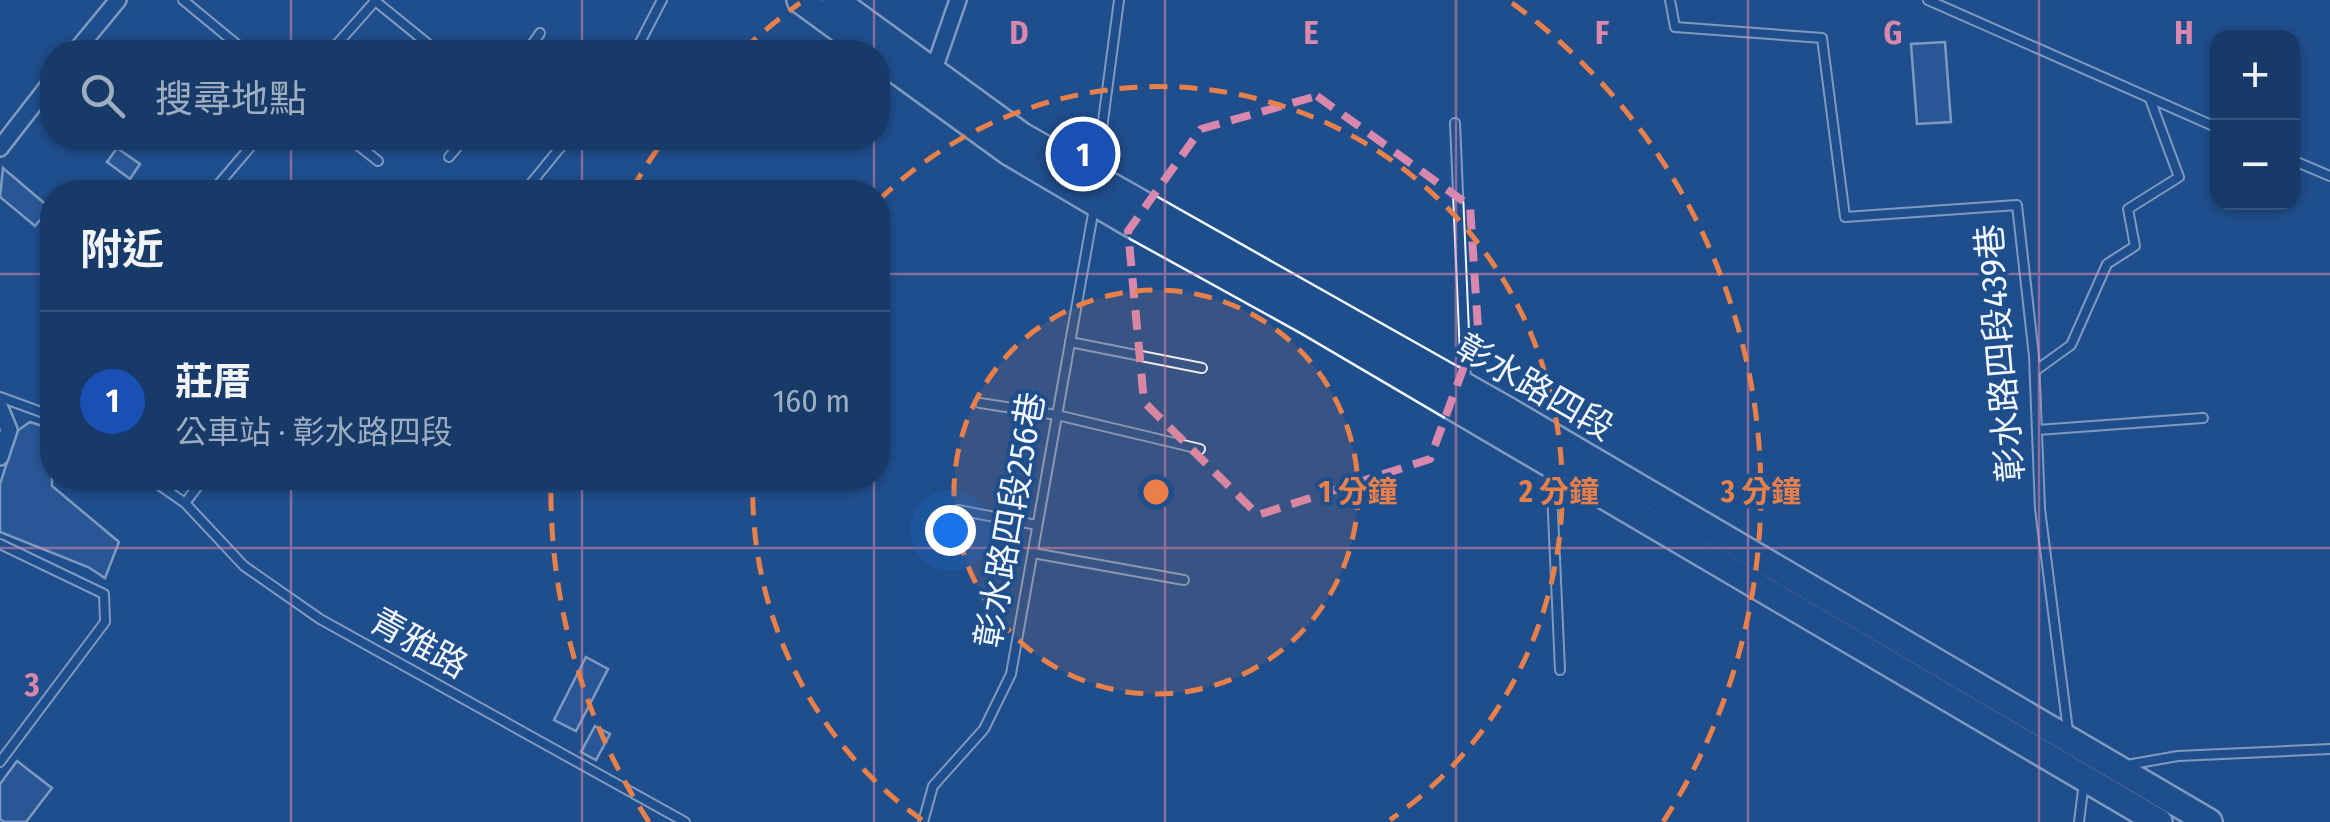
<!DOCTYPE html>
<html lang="zh-TW">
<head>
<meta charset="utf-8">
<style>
	body { margin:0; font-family:"Fira Sans Condensed","Noto Sans TC",sans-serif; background:#20416f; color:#f1f3f6 }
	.controls { position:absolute; right:30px; top:30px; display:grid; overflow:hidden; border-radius:20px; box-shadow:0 2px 8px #0004 }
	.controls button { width:90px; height:90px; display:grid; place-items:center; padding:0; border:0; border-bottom:2px solid #36547d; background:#173a69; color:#f1f3f6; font:50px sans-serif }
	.you { position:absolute; left:950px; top:530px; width:35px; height:35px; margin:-25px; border:8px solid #fff; border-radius:50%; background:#1a73e8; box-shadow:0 0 0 15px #1a73e833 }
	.badge { display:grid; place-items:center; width:65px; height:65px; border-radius:50%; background:#ea580c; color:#fff; font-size:32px; font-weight:700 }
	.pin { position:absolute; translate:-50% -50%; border:5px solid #fff; box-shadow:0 2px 10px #0006 }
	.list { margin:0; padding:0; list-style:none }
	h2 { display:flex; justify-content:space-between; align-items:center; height:130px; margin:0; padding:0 40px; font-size:42px }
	h2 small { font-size:32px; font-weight:400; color:#9eadc0 }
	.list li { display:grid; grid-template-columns:65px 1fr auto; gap:30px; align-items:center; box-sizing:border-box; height:180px; padding:0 40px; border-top:2px solid #36547d }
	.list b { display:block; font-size:38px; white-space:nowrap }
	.list p { margin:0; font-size:32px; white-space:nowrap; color:#9eadc0 }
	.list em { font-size:32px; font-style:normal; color:#9eadc0 }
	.icon { flex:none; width:55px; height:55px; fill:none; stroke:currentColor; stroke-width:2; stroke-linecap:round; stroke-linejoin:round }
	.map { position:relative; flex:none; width:2330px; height:822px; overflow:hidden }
	.search { position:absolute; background:#173a69; box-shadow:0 2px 8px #0004; left:40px; top:40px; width:850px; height:110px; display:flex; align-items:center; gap:25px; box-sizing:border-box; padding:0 35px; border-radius:40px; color:#9eadc0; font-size:38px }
	.panel { position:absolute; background:#173a69; box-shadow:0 2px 8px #0004; left:40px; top:180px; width:850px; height:310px; border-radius:40px }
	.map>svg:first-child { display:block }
	.building { fill:#3563a3; stroke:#f2f6ff; stroke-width:2.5 }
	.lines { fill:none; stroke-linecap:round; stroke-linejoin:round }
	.lane-casing { stroke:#f2f6ff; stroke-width:12 }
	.street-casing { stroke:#f2f6ff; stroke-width:20 }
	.primary-casing { stroke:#f2f6ff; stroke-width:30 }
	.lane { stroke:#1f4e8c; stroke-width:8 }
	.street { stroke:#1f4e8c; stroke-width:15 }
	.primary { stroke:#1f4e8c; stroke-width:25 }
	.marked { fill:none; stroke:#da87ad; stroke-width:8; stroke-dasharray:20 12; stroke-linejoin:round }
	.grid { fill:none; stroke:#da87ad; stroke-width:2.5; stroke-opacity:0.55 }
	.ring { fill:none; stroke:#ea8049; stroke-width:5; stroke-dasharray:18 12 }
	.labels { text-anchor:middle; stroke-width:8; stroke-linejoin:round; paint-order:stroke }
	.street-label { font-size:35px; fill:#f2f6ff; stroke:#1f4e8c }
	.grid-label { font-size:32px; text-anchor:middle; font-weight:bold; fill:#da87ad; stroke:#1f4e8c; stroke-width:8; stroke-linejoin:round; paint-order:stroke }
	.centre { fill:#ea8049; stroke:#1f4e8c; stroke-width:5 }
	.ring-label { font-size:30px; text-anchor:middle; font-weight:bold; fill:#ea8049; stroke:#1f4e8c; stroke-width:8; stroke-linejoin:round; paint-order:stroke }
</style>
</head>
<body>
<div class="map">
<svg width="2330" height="822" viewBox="0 0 2330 822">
	<rect width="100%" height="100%" fill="#1f4e8c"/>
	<g class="building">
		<path d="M 1945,42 L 1951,122 L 1917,124 L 1911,44 Z"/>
		<path d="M 117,148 L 140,164 L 130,179 L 107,162 Z"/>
		<path d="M 3,168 L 50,208 L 35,226 L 0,197 Z"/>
		<path d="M 30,422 L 52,429 L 52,486 L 119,542 L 105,578 L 88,567 L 0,532 L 0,484 L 17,431 Z"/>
		<path d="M 586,657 L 608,669 L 576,731 L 554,720 Z"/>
		<path d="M 595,726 L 610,734 L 596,760 L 581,752 Z"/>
		<path d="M 17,761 L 52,788 L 26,822 L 4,822 L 0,819 L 0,784 Z"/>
	</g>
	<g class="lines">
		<g class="lane-casing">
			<g id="lane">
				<path d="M 183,0 L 246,52"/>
				<path d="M 374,0 L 438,52"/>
				<path d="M 1670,0 L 1675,27 L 1822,38 L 1845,217 L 2017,205 L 2034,356 L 2040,509 L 2068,731"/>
				<path d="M 1928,0 L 2218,128"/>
				<path d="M 330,52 L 376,0"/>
				<path d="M 527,52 L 540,33"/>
				<path d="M 635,52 L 662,0"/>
				<path d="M 1455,123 L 1466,379"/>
				<path d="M 349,138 L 378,161"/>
				<path d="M 449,157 L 465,138"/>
				<path d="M 2292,160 L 2330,176"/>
				<path d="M 1096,174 L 1119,0"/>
				<path d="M 212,192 L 258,138"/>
				<path d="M 524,192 L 568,138"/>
				<path d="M 1070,342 L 1202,368"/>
				<path d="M 2035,371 L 2071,345 L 2107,264 L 2135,246 L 2128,209 L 2179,177 L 2150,99"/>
				<path d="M 0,397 L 52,416"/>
				<path d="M 980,403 L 1057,415 L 1200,449"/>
				<path d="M 2037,430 L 2203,418"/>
				<path d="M 1551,469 L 1560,670"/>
				<path d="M 149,478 L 185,503 L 244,566 L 320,619 L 685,822"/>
				<path d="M 185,503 L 204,478"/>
				<path d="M 958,510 L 1037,525"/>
				<path d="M 0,544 L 104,594 L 105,622 L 0,762"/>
				<path d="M 1033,553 L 1184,580"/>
				<path d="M 2127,765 L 2178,756 L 2330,749"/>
				<path d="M 923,822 L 933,786 L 984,729 L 1011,674 L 1094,208"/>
				<path d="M 2079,822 L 2084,782"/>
			</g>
		</g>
		<g class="street-casing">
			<g id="street">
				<path d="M 75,52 L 118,0"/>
				<path d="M 933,72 L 958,0"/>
				<path d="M 0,148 L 52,81"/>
				<path d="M 0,408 L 9,430 L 0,457"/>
			</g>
		</g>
		<g class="primary-casing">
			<g id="primary">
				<path d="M 800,0 L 871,52"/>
				<path d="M 835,0 L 1022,136 L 1507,410 L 2209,822"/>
				<path d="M 878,57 L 1009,152 L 1126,221 L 1307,321 L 2159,822"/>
			</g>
		</g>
		<use href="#lane" class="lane"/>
		<use href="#street" class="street"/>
		<use href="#primary" class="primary"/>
	</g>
	<path d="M0 0H2330V822H0ZM 1317,96 L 1470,206 L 1478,328 L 1430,459 L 1258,515 L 1144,402 L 1128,231 L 1201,129 Z" fill="#1f4e8c" fill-opacity=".55" fill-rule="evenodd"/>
	<path class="marked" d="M 1317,96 L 1470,206 L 1478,328 L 1430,459 L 1258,515 L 1144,402 L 1128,231 L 1201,129 Z"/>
	<path class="grid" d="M 291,0 L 291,52M 582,0 L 582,52M 874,0 L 874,52M 1165,0 L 1165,822M 1456,0 L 1456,822M 1748,0 L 1748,822M 2039,0 L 2039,822M 291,138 L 291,192M 582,138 L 582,192M 874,138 L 874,192M 0,274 L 52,274M 878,274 L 2330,274M 291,478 L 291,822M 582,478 L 582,822M 874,478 L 874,822M 0,548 L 2330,548"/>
	<circle cx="1156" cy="492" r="202" fill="#ea8049" fill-opacity=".12"/>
	<g class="ring">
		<circle cx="1156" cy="492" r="202"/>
		<path d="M922 820A403 403 0 0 1 753 478M879 200A403 403 0 1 1 1390 820"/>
		<path d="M649 822A605 605 0 0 1 551 481M632 189A605 605 0 0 1 663 141M743 50A605 605 0 0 1 800 3M1512 3A605 605 0 0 1 1663 822"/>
	</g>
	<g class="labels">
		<g class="street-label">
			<text transform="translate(2000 353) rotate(-95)" y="12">彰水路四段439巷</text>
			<text transform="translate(1535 387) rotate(30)" y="12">彰水路四段</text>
			<text transform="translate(1010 520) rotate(-80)" y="12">彰水路四段256巷</text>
			<text transform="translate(419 643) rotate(29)" y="12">青雅路</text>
		</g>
	</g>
	<g class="grid-label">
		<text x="1019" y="44">D</text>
		<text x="1311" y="44">E</text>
		<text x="1602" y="44">F</text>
		<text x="1893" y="44">G</text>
		<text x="2184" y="44">H</text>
		<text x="32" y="696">3</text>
	</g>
	<circle cx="1156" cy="492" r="15" class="centre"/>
	<g class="ring-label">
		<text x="1358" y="502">1 分鐘</text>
		<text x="1559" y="502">2 分鐘</text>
		<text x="1761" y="502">3 分鐘</text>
	</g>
</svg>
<div class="controls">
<button>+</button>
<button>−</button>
</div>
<div class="you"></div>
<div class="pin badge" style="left:1083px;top:154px;background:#1a4fb4">1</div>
<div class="search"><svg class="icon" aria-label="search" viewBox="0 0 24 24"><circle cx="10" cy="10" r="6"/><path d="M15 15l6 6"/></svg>搜尋地點</div>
<section class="panel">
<h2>附近<small></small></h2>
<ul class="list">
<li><span class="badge" style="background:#1a4fb4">1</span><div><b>莊厝</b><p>公車站 · 彰水路四段</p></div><em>160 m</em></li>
</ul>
</section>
</div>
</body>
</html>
